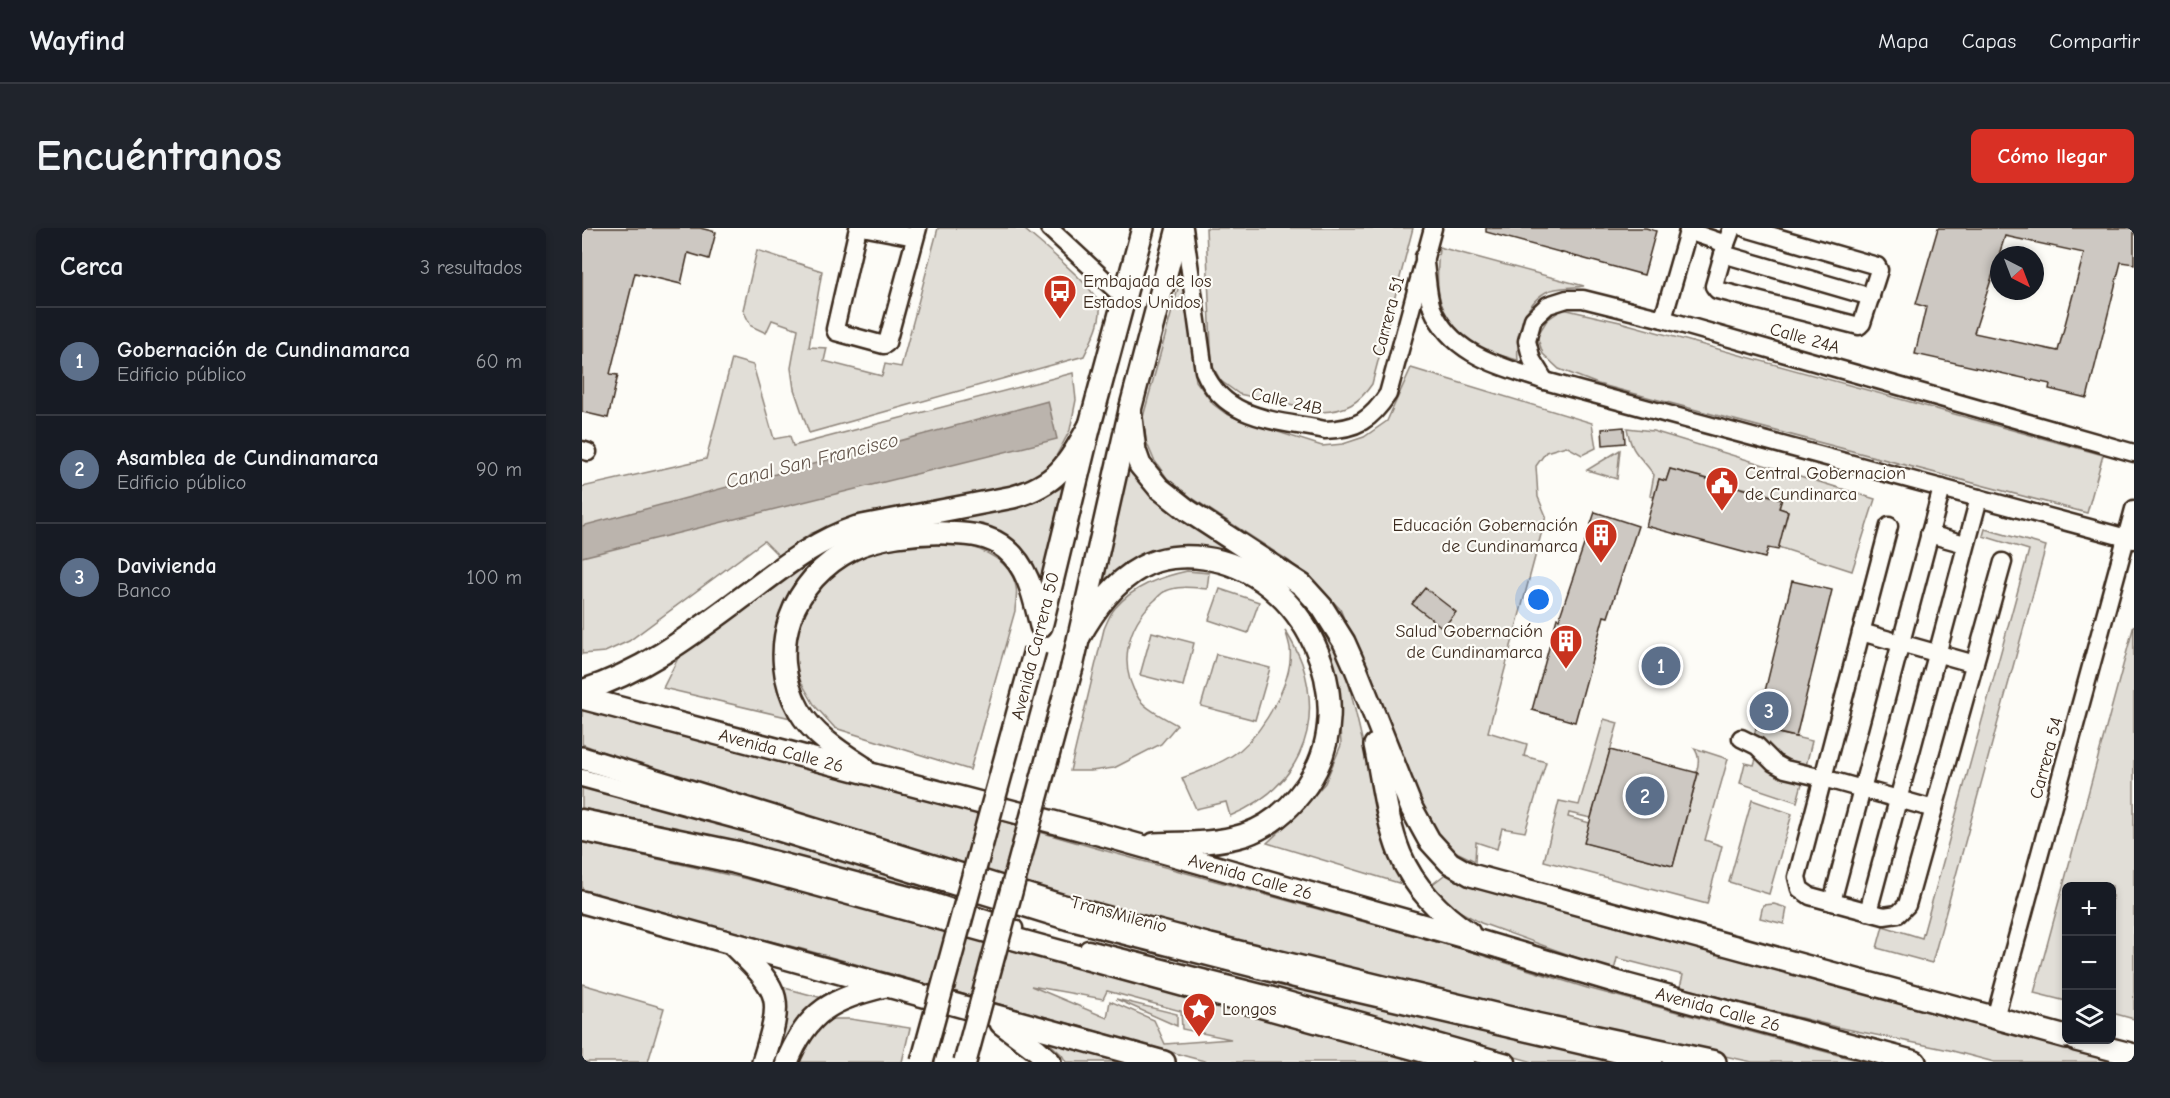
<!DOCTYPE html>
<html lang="es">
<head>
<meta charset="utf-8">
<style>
	body { margin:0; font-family:"Comic Neue",sans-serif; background:#20242c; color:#f1f3f6 }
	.controls { position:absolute; right:18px; bottom:18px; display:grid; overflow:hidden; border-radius:9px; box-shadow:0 3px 9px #0003 }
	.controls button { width:54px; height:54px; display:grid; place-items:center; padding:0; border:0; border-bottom:2px solid #363941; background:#171b24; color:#f1f3f6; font:30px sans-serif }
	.compass { position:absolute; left:1408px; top:18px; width:54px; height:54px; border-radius:50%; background:#171b24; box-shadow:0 3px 9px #0003; rotate:138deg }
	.you { position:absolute; left:957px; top:372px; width:21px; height:21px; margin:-15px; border:4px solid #fff; border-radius:50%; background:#1a73e8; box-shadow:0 0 0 9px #1a73e833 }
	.badge { display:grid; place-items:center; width:39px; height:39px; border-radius:50%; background:#d93025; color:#fff; font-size:20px; font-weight:700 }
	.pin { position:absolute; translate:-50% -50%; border:3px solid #fff; box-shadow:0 2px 6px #0006 }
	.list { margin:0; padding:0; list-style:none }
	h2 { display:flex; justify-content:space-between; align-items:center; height:78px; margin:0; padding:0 24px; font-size:26px }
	h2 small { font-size:20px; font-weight:400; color:#9ea1a6 }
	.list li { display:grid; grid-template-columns:39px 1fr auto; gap:18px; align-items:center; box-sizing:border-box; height:108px; padding:0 24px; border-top:2px solid #363941 }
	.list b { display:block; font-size:22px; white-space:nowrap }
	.list p { margin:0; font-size:20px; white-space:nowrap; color:#9ea1a6 }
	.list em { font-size:20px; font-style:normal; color:#9ea1a6 }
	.icon { flex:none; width:33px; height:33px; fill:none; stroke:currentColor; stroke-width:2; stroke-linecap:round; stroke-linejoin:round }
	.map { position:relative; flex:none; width:1552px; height:834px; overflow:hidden; border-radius:9px }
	header { display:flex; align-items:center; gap:36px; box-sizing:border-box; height:84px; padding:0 30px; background:#171b24; border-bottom:2px solid #363941 }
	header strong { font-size:28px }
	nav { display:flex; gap:33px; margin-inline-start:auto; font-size:21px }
	.intro { display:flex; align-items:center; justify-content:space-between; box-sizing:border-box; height:144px; padding:0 36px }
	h1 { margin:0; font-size:42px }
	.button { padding:15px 27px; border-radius:9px; background:#d93025; color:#fff; font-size:21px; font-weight:700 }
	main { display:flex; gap:36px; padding:0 36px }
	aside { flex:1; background:#171b24; border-radius:9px; box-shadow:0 3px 9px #0003 }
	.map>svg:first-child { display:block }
	.green { fill:#e1ded7; stroke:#8e847a; stroke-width:1.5; fill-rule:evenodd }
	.water { fill:#bbb4ad; stroke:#887d74; stroke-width:1.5 }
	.building { fill:#cdc8c2; stroke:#3b2a1e; stroke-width:1.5; fill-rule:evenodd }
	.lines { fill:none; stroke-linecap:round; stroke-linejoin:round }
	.minor-casing { stroke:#3b2a1e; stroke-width:21 }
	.major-casing { stroke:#3b2a1e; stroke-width:26 }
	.minor { stroke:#fdfcf7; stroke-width:16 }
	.major { stroke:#fdfcf7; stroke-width:21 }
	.major-bridge-casing { stroke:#3b2a1e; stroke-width:26; stroke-linecap:butt }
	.major-bridge { stroke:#fdfcf7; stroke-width:21 }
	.labels { text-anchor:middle; stroke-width:4.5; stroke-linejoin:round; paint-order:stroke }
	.poi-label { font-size:18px; fill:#3b2a1e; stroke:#fdfcf7; text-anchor:start }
	.street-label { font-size:18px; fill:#3b2a1e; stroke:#fdfcf7 }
	.water-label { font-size:20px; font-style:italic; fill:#615349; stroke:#fdfcf7 }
</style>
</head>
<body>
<header>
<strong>Wayfind</strong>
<nav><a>Mapa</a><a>Capas</a><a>Compartir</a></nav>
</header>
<div class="intro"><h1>Encuéntranos</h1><a class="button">Cómo llegar</a></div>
<main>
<aside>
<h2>Cerca<small>3 resultados</small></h2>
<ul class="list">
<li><span class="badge" style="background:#5c6f8a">1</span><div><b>Gobernación de Cundinamarca</b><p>Edificio público</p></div><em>60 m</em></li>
<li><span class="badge" style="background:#5c6f8a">2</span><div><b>Asamblea de Cundinamarca</b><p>Edificio público</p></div><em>90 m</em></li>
<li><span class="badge" style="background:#5c6f8a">3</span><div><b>Davivienda</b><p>Banco</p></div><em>100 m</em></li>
</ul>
</aside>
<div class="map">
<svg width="1552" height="834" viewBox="0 0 1552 834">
	<rect width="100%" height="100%" fill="#fdfcf7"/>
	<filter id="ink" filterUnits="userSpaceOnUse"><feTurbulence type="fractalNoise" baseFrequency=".0167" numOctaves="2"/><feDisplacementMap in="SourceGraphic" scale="12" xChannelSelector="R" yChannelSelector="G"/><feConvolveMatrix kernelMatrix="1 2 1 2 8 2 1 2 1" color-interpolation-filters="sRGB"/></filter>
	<g filter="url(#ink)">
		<g class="green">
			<path d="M 356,0 L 441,0 C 456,14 517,61 518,80 C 519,96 509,113 502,128 L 227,205 L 212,161 L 209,140 L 216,101 L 190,92 L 184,105 L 169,98 L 161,82 L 175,22 L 240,43 L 227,119 L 245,120 L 242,133 L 300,148 L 303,136 L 319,139 Z"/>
			<path d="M 624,0 L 831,0 L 790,156 C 777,175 764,183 739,184 L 657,166 L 639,153 L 631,139 L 629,119 Z"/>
			<path d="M 857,19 L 1002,58 C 991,60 974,59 964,64 C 941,77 934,109 936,132 C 924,129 911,126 900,120 C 881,112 860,87 857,66 C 854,51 856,35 857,19 Z"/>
			<path d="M 600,46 L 614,153 L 631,176 L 643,185 L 658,192 L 740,218 L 761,216 L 782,209 L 805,193 L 829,140 L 1010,195 L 1014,220 L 1000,227 L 984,218 L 964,224 L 954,238 L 956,269 L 964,288 L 906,504 L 945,516 L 942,528 L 964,534 L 943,604 L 920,600 L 915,621 L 894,614 L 893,633 L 864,619 L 851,604 L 758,381 L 742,364 L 707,333 L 610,270 L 585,250 L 572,232 L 564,213 L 561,189 Z"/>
			<path d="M 981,81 L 1038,94 L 1521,227 L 1505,285 L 1016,156 L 977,141 L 961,126 L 955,108 L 965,92 Z"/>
			<path d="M 150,131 L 171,137 L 192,211 L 208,208 L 211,218 L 491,145 L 494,172 L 488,202 L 472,232 L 458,249 L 419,261 L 283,285 L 228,306 L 197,328 L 182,313 L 47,413 L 23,424 L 0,426 L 0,259 L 124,231 Z"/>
			<path d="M 1045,200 L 1071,203 L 1293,271 L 1270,343 L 1196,319 L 1206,283 L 1197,280 L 1200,270 L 1088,241 L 1084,253 L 1077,251 L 1072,269 L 1068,268 L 1072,247 C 1058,226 1050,228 1045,200 Z"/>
			<path d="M 1038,222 L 1035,251 L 1005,242 Z"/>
			<path d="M 547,237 L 559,255 L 575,272 L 634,308 L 695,351 L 735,386 L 762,435 L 807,626 L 820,656 L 685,615 L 712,590 L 743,555 L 759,517 L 756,465 L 752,438 L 743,410 L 722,381 L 674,338 L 634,321 L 613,318 L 591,319 L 561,329 L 518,360 Z"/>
			<path d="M 483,258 L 459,358 L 427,311 L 299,306 L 202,387 L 213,491 L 81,460 L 99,424 L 246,318 L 298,302 L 427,280 L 455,272 Z"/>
			<path d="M 1403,301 L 1464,318 L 1350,735 L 1295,720 L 1301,698 L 1340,710 L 1447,322 L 1401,308 Z"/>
			<path d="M 377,315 C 400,321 429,332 434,359 C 436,366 433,376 433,383 L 388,542 L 253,500 L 233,478 L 218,452 L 211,423 L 218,390 L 235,358 L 261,337 L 292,322 Z"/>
			<path d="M 605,343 L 627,345 L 625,361 C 613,360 596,357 584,363 C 580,364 576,369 573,372 C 545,397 535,438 557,471 C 565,482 583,490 595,497 L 579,516 L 532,540 L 509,543 L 488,543 L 522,401 C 525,394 528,386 533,380 C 552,358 578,349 605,343 Z"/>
			<path d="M 638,361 L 677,374 L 666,405 L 627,392 Z"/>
			<path d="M 1552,397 L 1552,791 L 1530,785 L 1530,658 L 1484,658 L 1484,773 L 1452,765 Z"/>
			<path d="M 703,402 C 709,412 716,424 720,435 C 742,503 714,561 648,588 L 644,574 L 614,581 L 600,550 C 620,543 641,535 658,522 C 682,502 712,452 708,420 C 707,414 705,408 703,402 Z"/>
			<path d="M 570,404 L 612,415 L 601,458 L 558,447 Z"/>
			<path d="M 634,426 L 688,440 L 673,492 L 619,478 Z"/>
			<path d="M 0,477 L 203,531 L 528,624 L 877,720 L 1005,760 L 1282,834 L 1170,834 L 966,789 L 649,714 L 328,626 L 205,581 L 26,526 L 0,516 Z"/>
			<path d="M 1022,491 L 1036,495 L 1009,590 L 987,585 L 986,589 L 1008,595 L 1003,615 L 1091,638 L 1116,546 L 1114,545 C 1117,536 1118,528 1112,520 L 1146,531 L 1123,612 L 1140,618 L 1125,676 L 962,633 L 977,573 L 997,577 Z"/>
			<path d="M 1174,500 L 1230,513 L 1223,542 L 1210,539 L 1195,526 L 1171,511 Z"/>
			<path d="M 1176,524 L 1222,548 L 1215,574 L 1158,555 L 1163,535 L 1172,537 Z"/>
			<path d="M 0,554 L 355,654 L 352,665 L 159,614 L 0,580 Z"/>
			<path d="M 1170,572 L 1210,586 L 1187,666 L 1147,654 Z"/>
			<path d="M 0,614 L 262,673 L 847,834 L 626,834 L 607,829 L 220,721 L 0,665 ZM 449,758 L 521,771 L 525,763 L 599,783 L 600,801 L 649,811 L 583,816 L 572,792 L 528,773 L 525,790 Z"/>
			<path d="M 866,644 L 890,655 L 1036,700 L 1230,750 L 1535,834 L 1412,834 L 1367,822 L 1255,799 L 1098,759 L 1101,747 L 1035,730 L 1032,743 L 899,695 L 866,677 L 848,658 Z"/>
			<path d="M 1192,676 L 1205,680 L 1202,696 L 1178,690 L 1181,677 Z"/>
			<path d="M 693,753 L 1043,834 L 951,834 L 691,761 Z"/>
			<path d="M 0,756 L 82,780 L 66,834 L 0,834 Z"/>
			<path d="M 199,759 L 244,771 L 199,834 L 190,834 Z"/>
			<path d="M 534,771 L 595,786 L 595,798 Z"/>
			<path d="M 250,791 L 268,791 L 328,800 L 320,834 L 212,834 L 227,805 Z"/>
			<path d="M 463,811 L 545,834 L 484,834 L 480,827 Z"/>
		</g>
		<path class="water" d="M 466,173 L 475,211 L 0,329 L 0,298 Z"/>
		<g class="building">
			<path d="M 0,0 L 118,0 L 134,4 L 127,31 L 106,25 L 99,56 L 53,45 L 28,146 L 36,147 L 26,190 L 0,184 Z"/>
			<path d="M 904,0 L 1064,0 L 1074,3 L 1062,47 L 904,4 Z"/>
			<path d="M 1356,0 L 1552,0 L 1552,36 L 1539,34 L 1505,170 L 1467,161 L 1468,156 L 1333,126 L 1344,79 L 1334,76 ZM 1423,8 L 1502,25 L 1476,123 L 1392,105 Z"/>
			<path d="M 1042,199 L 1043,215 L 1021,217 L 1020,201 Z"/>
			<path d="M 1088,241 L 1200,271 L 1197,280 L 1206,283 L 1196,322 L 1186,320 L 1183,330 L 1064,298 L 1077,251 L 1084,253 Z"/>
			<path d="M 1013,284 L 1056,298 L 1026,389 L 1022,388 L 993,494 L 950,482 L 975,390 L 977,391 Z"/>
			<path d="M 1210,353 L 1250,362 L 1214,509 L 1174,500 Z"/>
			<path d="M 843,360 L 874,384 L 861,400 L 830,376 Z"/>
			<path d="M 1028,522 L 1116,545 L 1091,638 L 1002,615 Z"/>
		</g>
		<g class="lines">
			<g class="minor-casing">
				<g id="minor">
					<path d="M 276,0 L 253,101 L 254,104 L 302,117 L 305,115 L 336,0"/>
					<path d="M 285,0 L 333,9"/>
					<path d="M 467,0 L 542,70"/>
					<path d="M 602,0 L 622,143 C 643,193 696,192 743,202 C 775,201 789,192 806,166 L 851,0"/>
					<path d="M 1106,3 L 1144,16 L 1132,58 L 1135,62 L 1277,98 L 1280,95 L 1297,42 L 1295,38 L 1163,0"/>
					<path d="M 1144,16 L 1150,0"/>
					<path d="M 1141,26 L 1289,69"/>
					<path d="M 842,29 C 845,45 845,65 850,80 C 870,128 920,138 963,153 L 1552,312"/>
					<path d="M 1081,91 L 1107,0"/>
					<path d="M 963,153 L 950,132 L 945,113 L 951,91 L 966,77 L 985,71 L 1001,71 L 1081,91 L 1552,225"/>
					<path d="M 0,222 L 6,224"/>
					<path d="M 1307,298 L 1215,649 L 1218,661 L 1228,668 L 1302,688 L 1316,686 L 1325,677 L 1421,334"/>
					<path d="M 1347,306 L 1383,316"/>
					<path d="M 1279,404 L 1393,436"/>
					<path d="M 1159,510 L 1175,518 L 1192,535 L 1203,541 L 1241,550 L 1352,581"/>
					<path d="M 0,550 L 166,595 L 485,693 L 713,751 L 1071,834"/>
					<path d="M 0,590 L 156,622 L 349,673 L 432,700"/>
					<path d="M 1250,674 L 1360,260"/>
					<path d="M 1286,684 L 1397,270"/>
					<path d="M 506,721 L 687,767 L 925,834"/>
					<path d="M 1413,790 L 1552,281"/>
				</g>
			</g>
			<g class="major-casing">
				<g id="major">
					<path d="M 548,182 L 553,223 L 558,237 L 577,260 L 605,282 L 720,357 L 740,379 L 762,414 L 774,441 L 830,581 L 847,612 L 857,623 L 868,635 L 889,647 L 1484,809"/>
					<path d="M 460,395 L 508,197 L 561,0"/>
					<path d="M 497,409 C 513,381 532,354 560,339 C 578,329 602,327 622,330 C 723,343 782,474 725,557 C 709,580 688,598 662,607 C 633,616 602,615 572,616"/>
					<path d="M 490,439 L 548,182 L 596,0"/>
					<path d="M 0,463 C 67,442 117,401 173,360 C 206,335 236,312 275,299 L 431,269 C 476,256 486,236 508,197"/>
					<path id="s1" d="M 0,470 L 524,608 L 900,714 L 1045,757 L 1333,834"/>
					<path d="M 793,517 C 800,551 805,594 818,626 C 831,658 858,686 887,705"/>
					<path d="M 0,530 L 478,677 L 628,717 L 954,796 L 1133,834"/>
					<path d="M 281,539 C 258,524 231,507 217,482 C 183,422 210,351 270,321 C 297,308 334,304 364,305 C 385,306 407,306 424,321 C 447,340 452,370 459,398"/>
					<path d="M 0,602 L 152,634 L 881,834"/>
					<path d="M 0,674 L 582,834"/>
					<path d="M 152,718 C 201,766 201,769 181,834"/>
					<path d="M 419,795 L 455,822 L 468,834"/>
					<path d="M 1494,812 L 1552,827"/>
					<path d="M 205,834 C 226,782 251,771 303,758"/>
				</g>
			</g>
			<use href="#minor" class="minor"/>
			<use href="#major" class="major"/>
			<g class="major-bridge-casing">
				<g id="major-bridge">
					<path d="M 340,834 L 453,422"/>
					<path d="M 383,834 L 490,439"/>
				</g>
			</g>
			<use href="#major-bridge" class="major-bridge"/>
		</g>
	</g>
	<defs>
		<g id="bus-pin" transform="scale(1.725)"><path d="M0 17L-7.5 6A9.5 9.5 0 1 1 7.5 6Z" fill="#c8321e" stroke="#fdfcf7"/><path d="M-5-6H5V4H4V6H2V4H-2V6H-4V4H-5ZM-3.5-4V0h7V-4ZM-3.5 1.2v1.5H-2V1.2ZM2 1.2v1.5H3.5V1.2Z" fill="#fff"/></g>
		<g id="civic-pin" transform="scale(1.725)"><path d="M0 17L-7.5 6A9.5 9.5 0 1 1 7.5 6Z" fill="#c8321e" stroke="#fdfcf7"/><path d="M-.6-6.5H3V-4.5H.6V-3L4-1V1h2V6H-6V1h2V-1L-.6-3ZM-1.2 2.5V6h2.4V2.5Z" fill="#fff"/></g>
		<g id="building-pin" transform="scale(1.725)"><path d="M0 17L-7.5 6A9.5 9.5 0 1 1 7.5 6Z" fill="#c8321e" stroke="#fdfcf7"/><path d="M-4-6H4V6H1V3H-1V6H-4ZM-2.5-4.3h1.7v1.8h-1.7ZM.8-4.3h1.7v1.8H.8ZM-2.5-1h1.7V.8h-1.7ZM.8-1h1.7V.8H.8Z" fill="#fff"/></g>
		<g id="sight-pin" transform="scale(1.725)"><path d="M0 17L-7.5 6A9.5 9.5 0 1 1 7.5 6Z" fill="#c8321e" stroke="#fdfcf7"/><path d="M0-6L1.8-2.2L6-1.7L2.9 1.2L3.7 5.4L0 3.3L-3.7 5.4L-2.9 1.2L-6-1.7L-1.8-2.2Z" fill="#fff"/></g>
	</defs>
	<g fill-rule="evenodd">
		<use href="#bus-pin" x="478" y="63"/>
		<use href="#civic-pin" x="1140" y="255"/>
		<use href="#building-pin" x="1019" y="307"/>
		<use href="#building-pin" x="984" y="413"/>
		<use href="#sight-pin" x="617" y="781"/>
	</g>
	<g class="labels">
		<g class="poi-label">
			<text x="501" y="59">Embajada de los<tspan x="501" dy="21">Estados Unidos</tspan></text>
			<text x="1163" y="251">Central Gobernacion<tspan x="1163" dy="21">de Cundinarca</tspan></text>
			<text x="996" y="303" text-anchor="end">Educación Gobernación<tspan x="996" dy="21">de Cundinamarca</tspan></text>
			<text x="961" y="409" text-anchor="end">Salud Gobernación<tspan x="961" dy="21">de Cundinamarca</tspan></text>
			<text x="640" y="787">Longos</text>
		</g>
		<g class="street-label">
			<text transform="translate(806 88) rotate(-75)" y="6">Carrera 51</text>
			<text transform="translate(1223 110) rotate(16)" y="6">Calle 24A</text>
			<text transform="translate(705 173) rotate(13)" y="6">Calle 24B</text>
			<text transform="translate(453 418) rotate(-76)" y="6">Avenida Carrera 50</text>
			<text dy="6" stroke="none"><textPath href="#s1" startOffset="206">Avenida Calle 26</textPath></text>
			<text transform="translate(1464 530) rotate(-75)" y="6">Carrera 54</text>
			<text dy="6" stroke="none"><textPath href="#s1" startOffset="692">Avenida Calle 26</textPath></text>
			<text transform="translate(537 686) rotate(15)" y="6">TransMilenio</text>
			<text dy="6" stroke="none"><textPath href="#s1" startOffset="1178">Avenida Calle 26</textPath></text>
		</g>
		<g class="water-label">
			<text transform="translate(230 232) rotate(-14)" y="7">Canal San Francisco</text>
		</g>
	</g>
</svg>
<div class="controls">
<button>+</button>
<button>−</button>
<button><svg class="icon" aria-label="layers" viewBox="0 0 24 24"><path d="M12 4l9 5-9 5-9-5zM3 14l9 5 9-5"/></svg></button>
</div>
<svg class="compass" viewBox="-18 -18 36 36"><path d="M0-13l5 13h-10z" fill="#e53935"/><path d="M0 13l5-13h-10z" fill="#9ea1a6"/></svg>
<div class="you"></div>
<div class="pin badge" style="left:1079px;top:438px;background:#5c6f8a">1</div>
<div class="pin badge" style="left:1063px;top:568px;background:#5c6f8a">2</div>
<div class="pin badge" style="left:1187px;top:483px;background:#5c6f8a">3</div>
</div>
</main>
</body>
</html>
